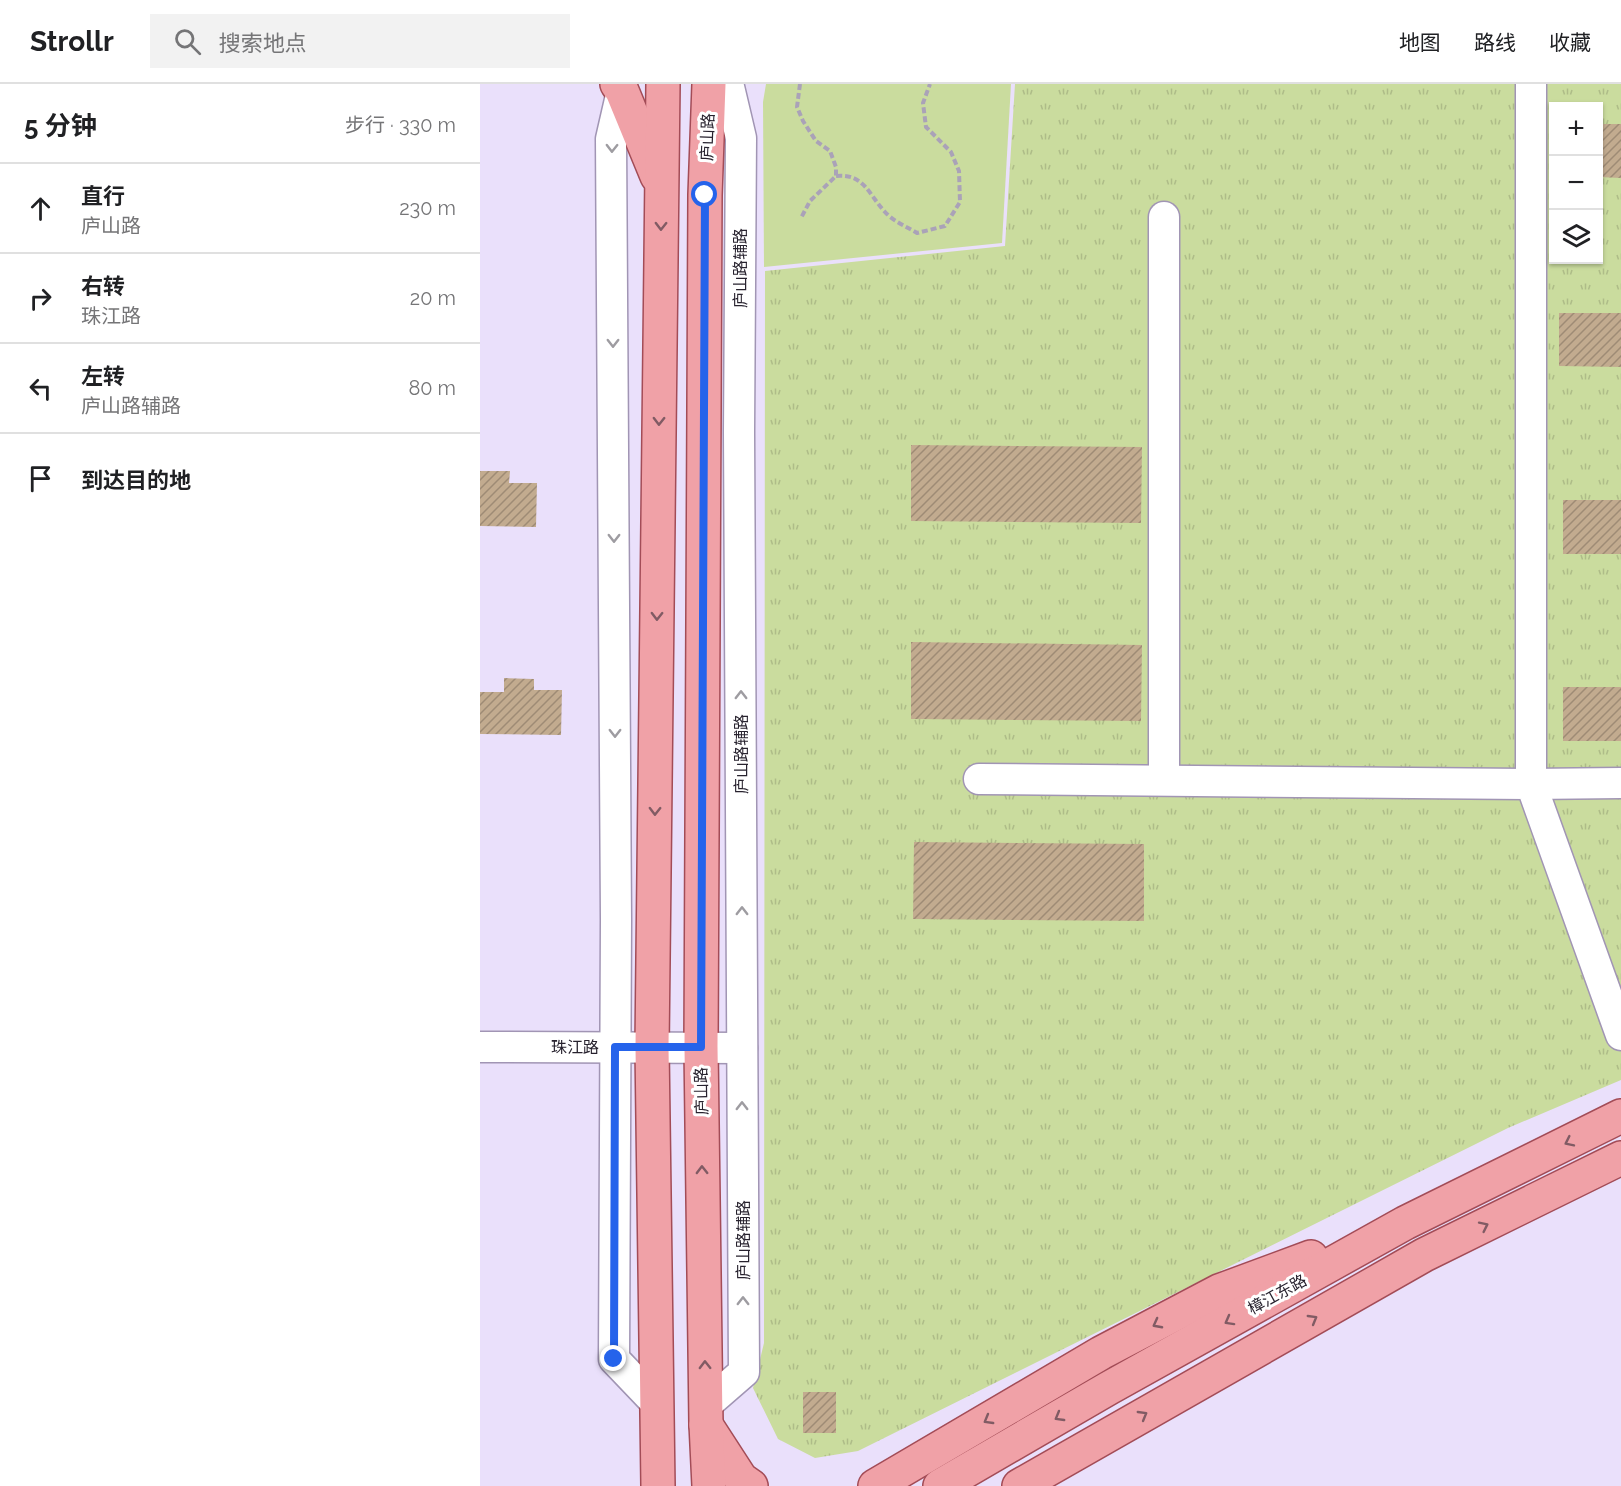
<!DOCTYPE html>
<html lang="zh">
<head>
<meta charset="utf-8">
<style>
	body { margin:0; font-family:Raleway,"Noto Sans SC",sans-serif; background:#f2f2f2; color:#202124 }
	.controls { position:absolute; right:18px; top:18px; display:grid; overflow:hidden; border-radius:0px; box-shadow:0 2px 4px #0004 }
	.controls button { width:54px; height:54px; display:grid; place-items:center; padding:0; border:0; border-bottom:2px solid #e0e0e0; background:#fff; color:#202124; font:30px sans-serif }
	.stop { position:absolute; width:18px; height:18px; margin:-14px; border:4px solid #2563eb; border-radius:50%; background:#fff }
	.stop.end { background:#2563eb; border-color:#fff; box-shadow:0 2px 6px #0008 }
	.list { margin:0; padding:0; list-style:none }
	h2 { display:flex; justify-content:space-between; align-items:center; height:78px; margin:0; padding:0 24px; font-size:26px }
	h2 small { font-size:20px; font-weight:400; color:#757577 }
	.list li { display:grid; grid-template-columns:39px 1fr auto; gap:18px; align-items:center; box-sizing:border-box; height:90px; padding:0 24px; border-top:2px solid #e0e0e0 }
	.list b { display:block; font-size:22px; white-space:nowrap }
	.list p { margin:0; font-size:20px; white-space:nowrap; color:#757577 }
	.list em { font-size:20px; font-style:normal; color:#757577 }
	.icon { flex:none; width:33px; height:33px; fill:none; stroke:currentColor; stroke-width:2; stroke-linecap:round; stroke-linejoin:round }
	.map { position:relative; flex:none; width:1141px; height:1402px; overflow:hidden }
	header { display:flex; align-items:center; gap:36px; box-sizing:border-box; height:84px; padding:0 30px; background:#fff; border-bottom:2px solid #e0e0e0 }
	header strong { font-size:28px }
	nav { display:flex; gap:33px; margin-inline-start:auto; font-size:21px }
	.search { width:420px; height:54px; background:#f2f2f2; display:flex; align-items:center; gap:15px; box-sizing:border-box; padding:0 21px; border-radius:0px; color:#757577; font-size:22px }
	main { display:flex }
	aside { flex:1; background:#fff }
	.map>svg:first-child { display:block }
	.grass { fill:url(#grass-tufts); fill-rule:evenodd }
	.park { fill:#cadc9e }
	.building { fill:url(#building-hatch) }
	.lines { fill:none; stroke-linecap:round; stroke-linejoin:round }
	.minor-casing { stroke:#a195b4; stroke-width:33 }
	.major-casing { stroke:#a34c57; stroke-width:36 }
	.path { stroke:#aaa2b8; stroke-width:4; stroke-dasharray:6 3; stroke-linecap:butt }
	.minor { stroke:#fff; stroke-width:30 }
	.major { stroke:#f0a1a7; stroke-width:33 }
	.oneway { stroke:#9e9ca1 }
	.oneway2 { stroke:#815b64 }
	.route { stroke:#2563eb; stroke-width:8 }
	.labels { text-anchor:middle; stroke-width:6; stroke-linejoin:round; paint-order:stroke }
	.street-label { font-size:16px; fill:#27222e; stroke:#fff }
</style>
</head>
<body>
<header>
<strong>Strollr</strong>
<div class="search"><svg class="icon" aria-label="search" viewBox="0 0 24 24"><circle cx="10" cy="10" r="6"/><path d="M15 15l6 6"/></svg>搜索地点</div>
<nav><a>地图</a><a>路线</a><a>收藏</a></nav>
</header>
<main>
<aside>
<h2>5 分钟<small>步行 · 330 m</small></h2>
<ul class="list">
<li><svg class="icon" aria-label="ahead" viewBox="0 0 24 24"><path d="M12 20V5M6 11l6-6 6 6"/></svg><div><b>直行</b><p>庐山路</p></div><em>230 m</em></li>
<li><svg class="icon" aria-label="right" viewBox="0 0 24 24"><path d="M7 20v-9h11M14 6l5 5-5 5"/></svg><div><b>右转</b><p>珠江路</p></div><em>20 m</em></li>
<li><svg class="icon" aria-label="left" viewBox="0 0 24 24"><path d="M17 20v-9H6M10 6l-5 5 5 5"/></svg><div><b>左转</b><p>庐山路辅路</p></div><em>80 m</em></li>
<li><svg class="icon" aria-label="arrive" viewBox="0 0 24 24"><path d="M6 21V4h12l-3 4 3 4H6"/></svg><div><b>到达目的地</b></div></li>
</ul>
</aside>
<div class="map">
<svg width="1141" height="1402" viewBox="0 0 1141 1402">
	<defs>
		<pattern id="grass-tufts" width="24" height="20" patternUnits="userSpaceOnUse" patternTransform="scale(1.5)"><rect width="24" height="20" fill="#cadc9e"/><path d="M3 7l-1-3M5 7V3M7 7l1-3M15 17l-1-3M17 17v-4M19 17l1-3" fill="none" stroke="#aebc88"/></pattern>
		<pattern id="building-hatch" width="6" height="6" patternUnits="userSpaceOnUse" patternTransform="scale(1.5)"><rect width="6" height="6" fill="#c2ab8f"/><path d="M-1 1l2-2M0 6l6-6M5 7l2-2" fill="none" stroke="#9e8b75"/></pattern>
	</defs>
	<rect width="100%" height="100%" fill="#eae0fb"/>
	<path class="grass" d="M 535,0 L 1141,0 L 1141,996 L 1028,1044 L 378,1367 L 335,1374 L 298,1355 L 273,1304 L 284,1259 L 285,187 L 525,162 ZM 1074,22 L 1118,22 L 1118,176 L 1074,176 Z"/>
	<path class="park" d="M 286,0 L 531,0 L 522,159 L 284,183 L 283,18 Z"/>
	<g class="building">
		<path d="M 1118,40 L 1141,40 L 1141,94 L 1118,93 Z"/>
		<path d="M 1079,229 L 1141,229 L 1141,283 L 1079,282 Z"/>
		<path d="M 431,361 L 662,363 L 661,439 L 431,437 Z"/>
		<path d="M 0,387 L 30,387 L 29,399 L 57,399 L 56,443 L 0,442 Z"/>
		<rect x="1083" y="416" width="58" height="54"/>
		<path d="M 431,558 L 662,561 L 661,637 L 431,635 Z"/>
		<path d="M 24,594 L 54,595 L 54,606 L 82,606 L 81,651 L 0,650 L 0,608 L 24,608 Z"/>
		<rect x="1083" y="603" width="58" height="54"/>
		<path d="M 434,758 L 664,760 L 664,837 L 433,835 Z"/>
		<rect x="323" y="1308" width="33" height="41"/>
	</g>
	<g class="lines">
		<g class="minor-casing">
			<g id="minor">
				<path d="M 1051,0 L 1051,700 L 1141,699"/>
				<path d="M 142,7 L 131,55 L 136,836 L 134,1275 L 176,1319"/>
				<path d="M 684,133 L 684,696"/>
				<path d="M 499,695 L 1051,700 L 1141,951"/>
				<path d="M 0,963 L 262,964"/>
				<path d="M 226,1321 L 264,1288 L 259,348 L 261,54 L 249,3"/>
			</g>
		</g>
		<g class="major-casing">
			<g id="major">
				<path d="M 137,0 L 142,7 L 177,92"/>
				<path d="M 226,1341 L 261,1395 L 271,1402"/>
				<path d="M 178,1402 L 172,963 L 183,0"/>
				<path d="M 229,1402 L 226,1340 L 221,963 L 225,111 L 229,0"/>
				<path d="M 395,1402 L 621,1269 L 739,1207 L 831,1173"/>
				<path d="M 460,1402 L 629,1304 L 925,1139 L 1141,1032"/>
				<path d="M 539,1402 L 944,1171 L 1141,1074"/>
			</g>
		</g>
		<g class="path">
			<path d="M 320,0 L 317,23 L 323,37 L 336,57 L 350,67 L 356,83 L 356,92 L 330,117 L 321,134"/>
			<path d="M 356,92 C 384,89 389,111 405,128 C 413,137 427,143 437,149 L 465,142 L 480,118 L 479,87 L 471,68 L 446,43 L 443,19 L 450,0"/>
		</g>
		<use href="#minor" class="minor"/>
		<use href="#major" class="major"/>
	</g>
	<defs><path id="oneway-chevron" d="M-2-3.5L2.5 0L-2 3.5" fill="none" stroke-width="1.6" stroke-linecap="round" stroke-linejoin="round" transform="scale(1.5)"/></defs>
	<g class="oneway">
		<use href="#oneway-chevron" transform="translate(132 64) rotate(91)"/>
		<use href="#oneway-chevron" transform="translate(133 259) rotate(90)"/>
		<use href="#oneway-chevron" transform="translate(134 454) rotate(90)"/>
		<use href="#oneway-chevron" transform="translate(261 611) rotate(-90)"/>
		<use href="#oneway-chevron" transform="translate(135 649) rotate(90)"/>
		<use href="#oneway-chevron" transform="translate(262 827) rotate(-90)"/>
		<use href="#oneway-chevron" transform="translate(262 1022) rotate(-90)"/>
		<use href="#oneway-chevron" transform="translate(263 1217) rotate(-90)"/>
	</g>
	<g class="oneway2">
		<use href="#oneway-chevron" transform="translate(181 142) rotate(91)"/>
		<use href="#oneway-chevron" transform="translate(179 337) rotate(91)"/>
		<use href="#oneway-chevron" transform="translate(177 532) rotate(91)"/>
		<use href="#oneway-chevron" transform="translate(175 727) rotate(91)"/>
		<use href="#oneway-chevron" transform="translate(1089 1058) rotate(154)"/>
		<use href="#oneway-chevron" transform="translate(222 1086) rotate(-91)"/>
		<use href="#oneway-chevron" transform="translate(1004 1142) rotate(-26)"/>
		<use href="#oneway-chevron" transform="translate(833 1235) rotate(-30)"/>
		<use href="#oneway-chevron" transform="translate(749 1237) rotate(151)"/>
		<use href="#oneway-chevron" transform="translate(677 1240) rotate(152)"/>
		<use href="#oneway-chevron" transform="translate(225 1281) rotate(-91)"/>
		<use href="#oneway-chevron" transform="translate(663 1331) rotate(-30)"/>
		<use href="#oneway-chevron" transform="translate(579 1333) rotate(150)"/>
		<use href="#oneway-chevron" transform="translate(508 1336) rotate(150)"/>
	</g>
	<g class="lines">
		<path class="route" d="M 134,1275 L 135,963 L 221,963 L 225,111"/>
	</g>
	<g class="labels">
		<g class="street-label">
			<text transform="translate(227 53) rotate(-88)" y="6">庐山路</text>
			<text transform="translate(260 184) rotate(-90)" y="6">庐山路辅路</text>
			<text transform="translate(261 670) rotate(-90)" y="6">庐山路辅路</text>
			<text x="95" y="969">珠江路</text>
			<text transform="translate(221 1007) rotate(-91)" y="6">庐山路</text>
			<text transform="translate(263 1156) rotate(-90)" y="6">庐山路辅路</text>
			<text transform="translate(797 1210) rotate(-29)" y="6">樟江东路</text>
		</g>
	</g>
</svg>
<div class="controls">
<button>+</button>
<button>−</button>
<button><svg class="icon" aria-label="layers" viewBox="0 0 24 24"><path d="M12 4l9 5-9 5-9-5zM3 14l9 5 9-5"/></svg></button>
</div>
<div class="stop" style="left:225px;top:111px"></div>
<div class="stop end" style="left:134px;top:1275px"></div>
</div>
</main>
</body>
</html>
